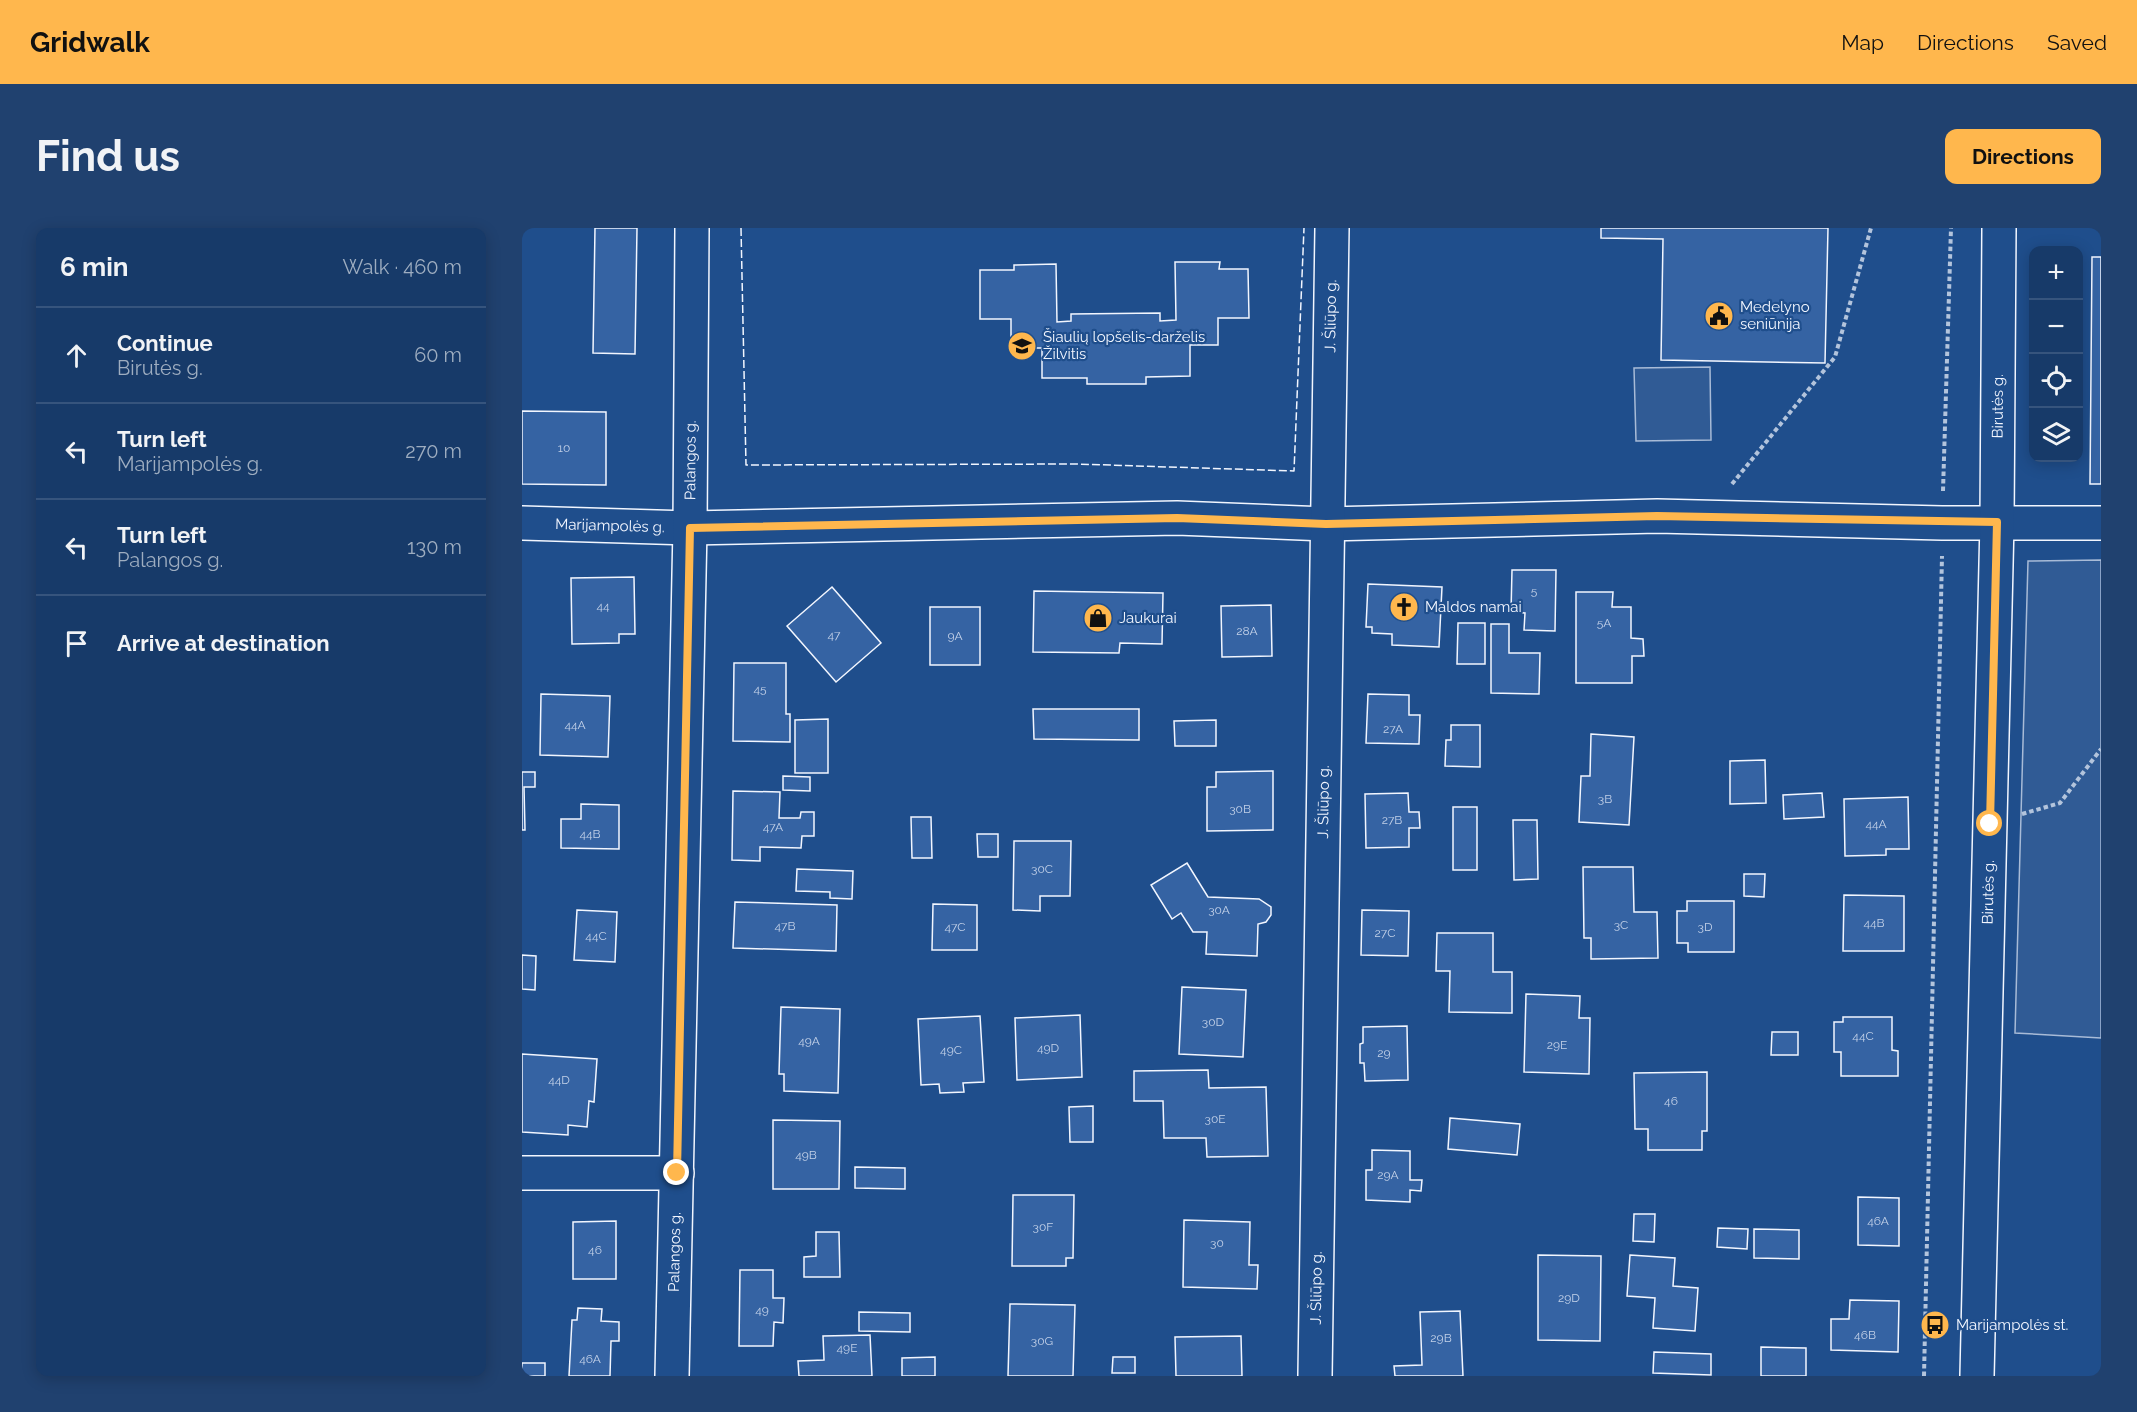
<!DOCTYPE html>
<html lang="en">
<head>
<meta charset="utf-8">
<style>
	body { margin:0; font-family:Raleway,sans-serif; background:#20416f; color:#f1f3f6 }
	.controls { position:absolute; right:18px; top:18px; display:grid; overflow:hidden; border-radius:12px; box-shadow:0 3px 15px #0003 }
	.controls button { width:54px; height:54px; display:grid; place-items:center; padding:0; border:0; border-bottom:2px solid #36547d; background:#173a69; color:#f1f3f6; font:30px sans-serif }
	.stop { position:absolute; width:18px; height:18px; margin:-14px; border:4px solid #ffb74d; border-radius:50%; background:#fff }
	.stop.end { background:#ffb74d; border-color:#fff; box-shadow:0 2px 6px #0008 }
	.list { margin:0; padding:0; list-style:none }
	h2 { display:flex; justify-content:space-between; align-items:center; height:78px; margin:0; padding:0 24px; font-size:26px }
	h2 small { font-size:20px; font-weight:400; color:#9eadc0 }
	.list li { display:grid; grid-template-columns:39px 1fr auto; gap:18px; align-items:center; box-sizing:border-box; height:96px; padding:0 24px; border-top:2px solid #36547d }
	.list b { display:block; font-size:22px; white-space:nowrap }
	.list p { margin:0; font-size:20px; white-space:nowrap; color:#9eadc0 }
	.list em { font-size:20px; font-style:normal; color:#9eadc0 }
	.icon { flex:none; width:33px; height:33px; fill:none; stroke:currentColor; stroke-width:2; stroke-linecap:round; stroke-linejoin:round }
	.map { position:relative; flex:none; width:1579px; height:1148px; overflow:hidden; border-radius:12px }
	header { display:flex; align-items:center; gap:36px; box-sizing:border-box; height:84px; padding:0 30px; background:#ffb74d; color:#111 }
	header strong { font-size:28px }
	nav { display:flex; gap:33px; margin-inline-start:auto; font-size:21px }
	.intro { display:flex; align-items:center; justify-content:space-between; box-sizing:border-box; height:144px; padding:0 36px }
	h1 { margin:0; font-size:42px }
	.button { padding:15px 27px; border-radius:12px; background:#ffb74d; color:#111; font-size:21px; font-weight:700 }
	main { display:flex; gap:36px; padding:0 36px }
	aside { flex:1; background:#173a69; border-radius:12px; box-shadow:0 3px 15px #0003 }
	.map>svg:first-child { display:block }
	.built { fill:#305b95; stroke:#a8bbd7; stroke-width:1.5 }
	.building { fill:#3563a3; stroke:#f2f6ff; stroke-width:1.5 }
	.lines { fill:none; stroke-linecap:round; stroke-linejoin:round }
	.minor-casing { stroke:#f2f6ff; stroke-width:36 }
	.path { stroke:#b3c4dc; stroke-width:4; stroke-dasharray:4.5 3; stroke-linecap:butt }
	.minor { stroke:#1f4e8c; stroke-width:33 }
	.fence { stroke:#f2f6ff; stroke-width:1.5; stroke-dasharray:8 3; stroke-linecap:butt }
	.route { stroke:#ffb74d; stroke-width:8 }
	.labels { text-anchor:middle; stroke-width:4.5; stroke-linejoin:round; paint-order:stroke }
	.number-label { font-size:12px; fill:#c3d1e8 }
	.poi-label { font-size:15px; fill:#f2f6ff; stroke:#1f4e8c; text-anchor:start }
	.street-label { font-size:15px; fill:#f2f6ff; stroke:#1f4e8c }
</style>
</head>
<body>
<header>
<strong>Gridwalk</strong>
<nav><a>Map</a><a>Directions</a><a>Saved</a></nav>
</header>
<div class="intro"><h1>Find us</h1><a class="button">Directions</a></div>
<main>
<aside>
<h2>6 min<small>Walk · 460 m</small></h2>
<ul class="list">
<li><svg class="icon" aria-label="ahead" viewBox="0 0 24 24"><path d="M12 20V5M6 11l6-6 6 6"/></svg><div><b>Continue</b><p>Birutės g.</p></div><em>60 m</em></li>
<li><svg class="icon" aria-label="left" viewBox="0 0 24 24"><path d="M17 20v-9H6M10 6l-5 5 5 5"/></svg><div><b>Turn left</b><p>Marijampolės g.</p></div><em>270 m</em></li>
<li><svg class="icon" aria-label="left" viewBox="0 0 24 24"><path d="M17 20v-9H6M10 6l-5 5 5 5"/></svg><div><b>Turn left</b><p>Palangos g.</p></div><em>130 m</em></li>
<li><svg class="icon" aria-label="arrive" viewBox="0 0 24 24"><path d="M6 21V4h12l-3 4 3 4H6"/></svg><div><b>Arrive at destination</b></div></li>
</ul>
</aside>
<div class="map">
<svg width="1579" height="1148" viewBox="0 0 1579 1148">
	<rect width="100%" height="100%" fill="#1f4e8c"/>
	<g class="built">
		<path d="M 1188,139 L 1189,212 L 1114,213 L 1112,140 Z"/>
		<path d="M 1579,332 L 1579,810 L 1493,805 L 1506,333 Z"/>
	</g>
	<g class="building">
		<path d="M 73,0 L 115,0 L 113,126 L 71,125 Z"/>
		<path d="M 1079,0 L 1306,0 L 1303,135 L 1139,132 L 1141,11 L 1079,10 Z"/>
		<path d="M 1570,29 L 1579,29 L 1579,256 L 1568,256 Z"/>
		<path d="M 653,34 L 698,34 L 697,41 L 726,41 L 727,90 L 696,90 L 696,117 L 668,117 L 668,148 L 624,149 L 624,156 L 565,156 L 565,150 L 520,150 L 520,120 L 489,120 L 489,91 L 458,91 L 458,42 L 492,42 L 492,37 L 534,36 L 535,94 L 549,93 L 549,86 L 638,85 L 638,93 L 654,92 Z"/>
		<path d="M 0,183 L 84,184 L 84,257 L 0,256 Z"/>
		<path d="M 990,342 L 1034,342 L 1033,403 L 1002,402 L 1003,385 L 989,384 Z"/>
		<path d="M 112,349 L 113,406 L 97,406 L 97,415 L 50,416 L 49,350 Z"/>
		<path d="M 846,356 L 920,359 L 917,419 L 870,417 L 870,406 L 850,405 L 850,399 L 844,399 Z"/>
		<path d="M 310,359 L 359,415 L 314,454 L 265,398 Z"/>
		<path d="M 512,363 L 641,365 L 640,416 L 598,415 L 597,425 L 511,424 Z"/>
		<path d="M 1054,364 L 1091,364 L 1090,379 L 1109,379 L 1109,410 L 1121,411 L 1122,428 L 1110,428 L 1110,455 L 1054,455 Z"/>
		<path d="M 749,377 L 750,428 L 700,429 L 699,378 Z"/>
		<rect x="408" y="379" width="50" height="58"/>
		<path d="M 936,395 L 963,395 L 963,436 L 935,436 Z"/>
		<path d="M 969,396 L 987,396 L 987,425 L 1018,425 L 1017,466 L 969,465 Z"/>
		<path d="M 212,435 L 264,435 L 264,486 L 268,486 L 268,514 L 211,513 Z"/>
		<path d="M 19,466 L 88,468 L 86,529 L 18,527 Z"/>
		<path d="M 846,466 L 887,467 L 887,487 L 898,487 L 897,516 L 844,515 Z"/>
		<path d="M 511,481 L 617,481 L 617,512 L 512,511 Z"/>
		<path d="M 306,491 L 306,545 L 273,545 L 273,492 Z"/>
		<path d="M 694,492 L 694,518 L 653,518 L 652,493 Z"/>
		<path d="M 929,497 L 958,497 L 958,539 L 923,538 L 924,512 L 929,512 Z"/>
		<path d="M 1069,506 L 1112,509 L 1107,597 L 1057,594 L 1059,548 L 1068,548 Z"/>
		<path d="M 1243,532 L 1244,575 L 1208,576 L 1208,533 Z"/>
		<path d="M 751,543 L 751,602 L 685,603 L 685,559 L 694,559 L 694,544 Z"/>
		<path d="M 0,544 L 13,544 L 13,559 L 2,559 L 3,602 L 0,602 Z"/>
		<path d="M 261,548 L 288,549 L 288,563 L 261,562 Z"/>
		<path d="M 211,563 L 258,564 L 257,590 L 278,590 L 279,584 L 292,584 L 292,608 L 280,608 L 279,620 L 238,619 L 238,633 L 210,632 Z"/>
		<path d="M 886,565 L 887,584 L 897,584 L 898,600 L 887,600 L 887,619 L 844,620 L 843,566 Z"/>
		<path d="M 1300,565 L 1302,589 L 1262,591 L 1261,567 Z"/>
		<path d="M 1386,569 L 1387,621 L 1364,621 L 1364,627 L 1323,628 L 1322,571 Z"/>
		<path d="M 59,576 L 97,577 L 97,621 L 39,620 L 39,591 L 59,591 Z"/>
		<rect x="931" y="579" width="24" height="63"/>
		<path d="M 389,589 L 409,589 L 410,630 L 390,630 Z"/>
		<path d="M 991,592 L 1015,592 L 1016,651 L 992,652 Z"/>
		<path d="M 455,606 L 476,606 L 476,629 L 456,629 Z"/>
		<path d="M 492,613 L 549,613 L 548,668 L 518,668 L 518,683 L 491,682 Z"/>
		<path d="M 665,635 L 686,669 L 737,671 L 749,679 L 749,687 L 744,694 L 736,696 L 735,728 L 684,726 L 685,704 L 671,704 L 659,685 L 650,691 L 629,657 Z"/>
		<path d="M 1061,639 L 1111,639 L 1112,684 L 1135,684 L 1136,730 L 1069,731 L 1069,710 L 1062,710 Z"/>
		<path d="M 275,641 L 331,643 L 330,671 L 308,670 L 308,664 L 274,663 Z"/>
		<path d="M 1222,646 L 1243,646 L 1242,669 L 1222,668 Z"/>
		<path d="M 1322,667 L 1382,668 L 1382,723 L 1321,723 Z"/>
		<path d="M 1165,673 L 1212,673 L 1212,724 L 1166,724 L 1166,715 L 1155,715 L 1155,683 L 1165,683 Z"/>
		<path d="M 213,674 L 315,677 L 314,723 L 211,720 Z"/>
		<path d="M 411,676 L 455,677 L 455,722 L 410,722 Z"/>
		<path d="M 55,682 L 95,684 L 93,734 L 52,732 Z"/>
		<path d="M 840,682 L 887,683 L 886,728 L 839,727 Z"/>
		<path d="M 915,705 L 971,705 L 971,744 L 990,744 L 990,785 L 927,784 L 928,743 L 914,743 Z"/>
		<path d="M 0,727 L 14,728 L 13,762 L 0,761 Z"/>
		<path d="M 660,759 L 724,762 L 721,829 L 657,826 Z"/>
		<path d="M 1004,766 L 1058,768 L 1057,790 L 1068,790 L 1067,846 L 1002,844 Z"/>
		<path d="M 259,779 L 318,781 L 316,865 L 262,863 L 262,846 L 257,846 Z"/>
		<path d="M 558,787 L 560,849 L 495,852 L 493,790 Z"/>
		<path d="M 458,788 L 462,854 L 441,855 L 442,864 L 418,865 L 417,856 L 399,857 L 396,791 Z"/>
		<path d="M 1321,789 L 1370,789 L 1370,822 L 1376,823 L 1376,848 L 1319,848 L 1319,824 L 1312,824 L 1312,794 L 1321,794 Z"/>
		<path d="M 885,798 L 886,852 L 843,853 L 842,835 L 838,835 L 838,816 L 841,815 L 841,799 Z"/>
		<path d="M 1250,804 L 1276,804 L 1276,827 L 1249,827 Z"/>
		<path d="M 0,826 L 75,831 L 72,874 L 67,873 L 65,899 L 46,897 L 46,907 L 0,904 Z"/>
		<path d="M 686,842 L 687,860 L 744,859 L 746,928 L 685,929 L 684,910 L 642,910 L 641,873 L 612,873 L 612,843 Z"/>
		<path d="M 1185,844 L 1185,903 L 1180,903 L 1180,922 L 1126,922 L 1126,901 L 1113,901 L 1112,845 Z"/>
		<path d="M 571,878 L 571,914 L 548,914 L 547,879 Z"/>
		<path d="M 928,890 L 998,896 L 995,927 L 926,921 Z"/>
		<path d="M 251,892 L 318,893 L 317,961 L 251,961 Z"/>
		<path d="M 850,922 L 888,923 L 888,952 L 900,952 L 899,963 L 888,962 L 888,974 L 844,972 L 844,942 L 850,942 Z"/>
		<path d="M 333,939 L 383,940 L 383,961 L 333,960 Z"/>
		<path d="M 491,967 L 552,967 L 551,1030 L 544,1030 L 544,1038 L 490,1038 Z"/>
		<path d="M 1336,969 L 1377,970 L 1377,1018 L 1336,1017 Z"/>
		<path d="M 1112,986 L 1133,986 L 1132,1014 L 1111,1013 Z"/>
		<path d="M 662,992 L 728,994 L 727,1037 L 736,1037 L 735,1061 L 661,1059 Z"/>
		<path d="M 94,993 L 94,1051 L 51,1051 L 51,994 Z"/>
		<path d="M 1196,1000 L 1226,1001 L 1225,1021 L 1195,1019 Z"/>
		<path d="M 1232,1001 L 1277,1002 L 1277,1031 L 1232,1030 Z"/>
		<path d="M 294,1004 L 317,1004 L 318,1049 L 282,1049 L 282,1029 L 294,1028 Z"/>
		<path d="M 1016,1027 L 1079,1028 L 1078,1113 L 1016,1112 Z"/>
		<path d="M 1108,1027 L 1153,1030 L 1151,1058 L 1176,1060 L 1173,1103 L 1131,1100 L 1133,1070 L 1105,1068 Z"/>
		<path d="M 218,1042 L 251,1042 L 251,1070 L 262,1070 L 261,1095 L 252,1094 L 251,1118 L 217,1118 Z"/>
		<path d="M 1328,1072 L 1377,1073 L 1376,1124 L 1309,1122 L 1309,1091 L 1327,1091 Z"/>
		<path d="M 488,1076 L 553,1077 L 551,1148 L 486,1148 Z"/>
		<path d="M 56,1080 L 80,1081 L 79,1093 L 97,1094 L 97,1113 L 89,1113 L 88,1148 L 47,1148 L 50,1092 L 55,1092 Z"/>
		<path d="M 938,1083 L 941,1148 L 873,1148 L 872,1138 L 900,1137 L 898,1084 Z"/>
		<path d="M 337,1084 L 388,1085 L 388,1104 L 337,1103 Z"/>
		<path d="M 348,1107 L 350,1148 L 277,1148 L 276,1133 L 302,1132 L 301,1108 Z"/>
		<path d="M 719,1108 L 720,1148 L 654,1148 L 653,1109 Z"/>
		<path d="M 1239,1119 L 1284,1120 L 1284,1148 L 1239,1148 Z"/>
		<path d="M 1132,1124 L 1189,1126 L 1189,1147 L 1131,1145 Z"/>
		<path d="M 413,1129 L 413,1148 L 380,1148 L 380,1130 Z"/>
		<path d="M 591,1129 L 613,1129 L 613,1145 L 590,1145 Z"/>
		<rect x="0" y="1135" width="23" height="13"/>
	</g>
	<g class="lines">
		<g class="minor-casing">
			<g id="minor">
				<path id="s1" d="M 0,295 L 168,300 L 655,290 L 804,296 L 1135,288 L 1420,295 L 1579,295"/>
				<path d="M 0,945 L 155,945"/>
				<path id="s2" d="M 150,1148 L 168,300 L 170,0"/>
				<path id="s3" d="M 793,1148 L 810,0"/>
				<path id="s4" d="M 1455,1148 L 1475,294 L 1477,0"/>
			</g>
		</g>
		<g class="path">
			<path d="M 1210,256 L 1313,129 L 1349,0"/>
			<path d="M 1421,263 L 1429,0"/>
			<path d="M 1500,586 L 1538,575 L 1579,521"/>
			<path d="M 1402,1148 L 1420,328"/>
		</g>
		<use href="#minor" class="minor"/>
		<path class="fence" d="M 219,0 L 224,237 L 554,236 L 772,243 L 782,0"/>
	</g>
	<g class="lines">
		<path class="route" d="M 155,945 L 168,300 L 655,290 L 804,296 L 1135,288 L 1475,294 L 1468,596"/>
	</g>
	<defs>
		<g id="civic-disc" transform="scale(1.5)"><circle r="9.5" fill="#ffb74d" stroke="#1f4e8c"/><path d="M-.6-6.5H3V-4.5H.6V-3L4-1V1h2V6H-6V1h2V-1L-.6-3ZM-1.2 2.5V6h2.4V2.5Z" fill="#111"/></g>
		<g id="school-disc" transform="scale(1.5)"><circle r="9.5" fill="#ffb74d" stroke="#1f4e8c"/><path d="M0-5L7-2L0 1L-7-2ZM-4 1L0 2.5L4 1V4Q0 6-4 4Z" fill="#111"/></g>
		<g id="church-disc" transform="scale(1.5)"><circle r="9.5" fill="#ffb74d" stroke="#1f4e8c"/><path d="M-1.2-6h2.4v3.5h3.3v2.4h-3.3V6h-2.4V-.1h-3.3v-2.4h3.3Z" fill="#111"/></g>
		<g id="shop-disc" transform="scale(1.5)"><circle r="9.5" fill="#ffb74d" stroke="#1f4e8c"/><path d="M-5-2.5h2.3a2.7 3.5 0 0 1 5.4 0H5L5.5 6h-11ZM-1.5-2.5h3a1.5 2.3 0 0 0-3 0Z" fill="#111"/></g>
		<g id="bus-disc" transform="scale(1.5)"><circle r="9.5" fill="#ffb74d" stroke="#1f4e8c"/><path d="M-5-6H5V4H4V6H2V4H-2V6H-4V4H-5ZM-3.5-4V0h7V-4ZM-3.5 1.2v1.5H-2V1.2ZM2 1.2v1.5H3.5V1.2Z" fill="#111"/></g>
	</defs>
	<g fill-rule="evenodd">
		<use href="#civic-disc" x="1197" y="88"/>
		<use href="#school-disc" x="500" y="118"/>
		<use href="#church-disc" x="882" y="379"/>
		<use href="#shop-disc" x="576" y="390"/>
		<use href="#bus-disc" x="1413" y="1097"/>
	</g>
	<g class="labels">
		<g class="number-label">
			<text x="42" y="224">10</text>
			<text x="1012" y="367">5</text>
			<text x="81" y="382">44</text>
			<text x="1082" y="399">5A</text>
			<text x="725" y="407">28A</text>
			<text x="312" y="411">47</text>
			<text x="433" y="412">9A</text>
			<text x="238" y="465">45</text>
			<text x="53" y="501">44A</text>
			<text x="871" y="505">27A</text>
			<text x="1083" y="575">3B</text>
			<text x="718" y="585">30B</text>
			<text x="870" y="596">27B</text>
			<text x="1354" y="600">44A</text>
			<text x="251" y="603">47A</text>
			<text x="68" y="610">44B</text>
			<text x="520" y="645">30C</text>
			<text x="697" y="686">30A</text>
			<text x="1352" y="699">44B</text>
			<text x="1099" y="701">3C</text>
			<text x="263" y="702">47B</text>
			<text x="433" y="703">47C</text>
			<text x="1183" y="703">3D</text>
			<text x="863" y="709">27C</text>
			<text x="74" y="712">44C</text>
			<text x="691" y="798">30D</text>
			<text x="1341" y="812">44C</text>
			<text x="287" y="817">49A</text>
			<text x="1035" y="821">29E</text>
			<text x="526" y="824">49D</text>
			<text x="429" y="826">49C</text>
			<text x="862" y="829">29</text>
			<text x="37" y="856">44D</text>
			<text x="1149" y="877">46</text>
			<text x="693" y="895">30E</text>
			<text x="284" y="931">49B</text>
			<text x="866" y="951">29A</text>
			<text x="1356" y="997">46A</text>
			<text x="521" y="1003">30F</text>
			<text x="695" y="1019">30</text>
			<text x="73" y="1026">46</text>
			<text x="1047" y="1074">29D</text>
			<text x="240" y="1086">49</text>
			<text x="1343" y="1111">46B</text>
			<text x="919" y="1114">29B</text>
			<text x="520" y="1117">30G</text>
			<text x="325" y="1124">49E</text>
			<text x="68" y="1135">46A</text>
		</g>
		<g class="poi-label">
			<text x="1218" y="84">Medelyno<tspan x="1218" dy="17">seniūnija</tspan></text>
			<text x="521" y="114">Šiaulių lopšelis-darželis<tspan x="521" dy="17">Žilvitis</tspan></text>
			<text x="903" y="384">Maldos namai</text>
			<text x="597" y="395">Jaukurai</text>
			<text x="1434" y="1102">Marijampolės st.</text>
		</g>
		<g class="street-label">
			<text dy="5" stroke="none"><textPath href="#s3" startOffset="1060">J. Šliūpo g.</textPath></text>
			<text dy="5" stroke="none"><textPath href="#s4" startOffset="970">Birutės g.</textPath></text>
			<text dy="5" stroke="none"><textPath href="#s2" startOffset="916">Palangos g.</textPath></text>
			<text dy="5" stroke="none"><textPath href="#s1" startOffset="88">Marijampolės g.</textPath></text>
			<text dy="5" stroke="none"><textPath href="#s3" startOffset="574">J. Šliūpo g.</textPath></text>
			<text dy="5" stroke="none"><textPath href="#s4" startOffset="484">Birutės g.</textPath></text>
			<text dy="5" stroke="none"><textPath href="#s2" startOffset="124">Palangos g.</textPath></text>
			<text dy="5" stroke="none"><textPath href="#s3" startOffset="88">J. Šliūpo g.</textPath></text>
		</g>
	</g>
</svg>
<div class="controls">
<button>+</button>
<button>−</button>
<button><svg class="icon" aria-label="locate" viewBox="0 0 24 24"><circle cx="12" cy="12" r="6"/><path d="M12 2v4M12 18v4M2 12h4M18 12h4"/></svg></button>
<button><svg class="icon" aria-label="layers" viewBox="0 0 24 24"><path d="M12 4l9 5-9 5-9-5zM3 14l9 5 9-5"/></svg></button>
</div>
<div class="stop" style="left:1468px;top:596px"></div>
<div class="stop end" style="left:155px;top:945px"></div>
</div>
</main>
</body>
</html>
